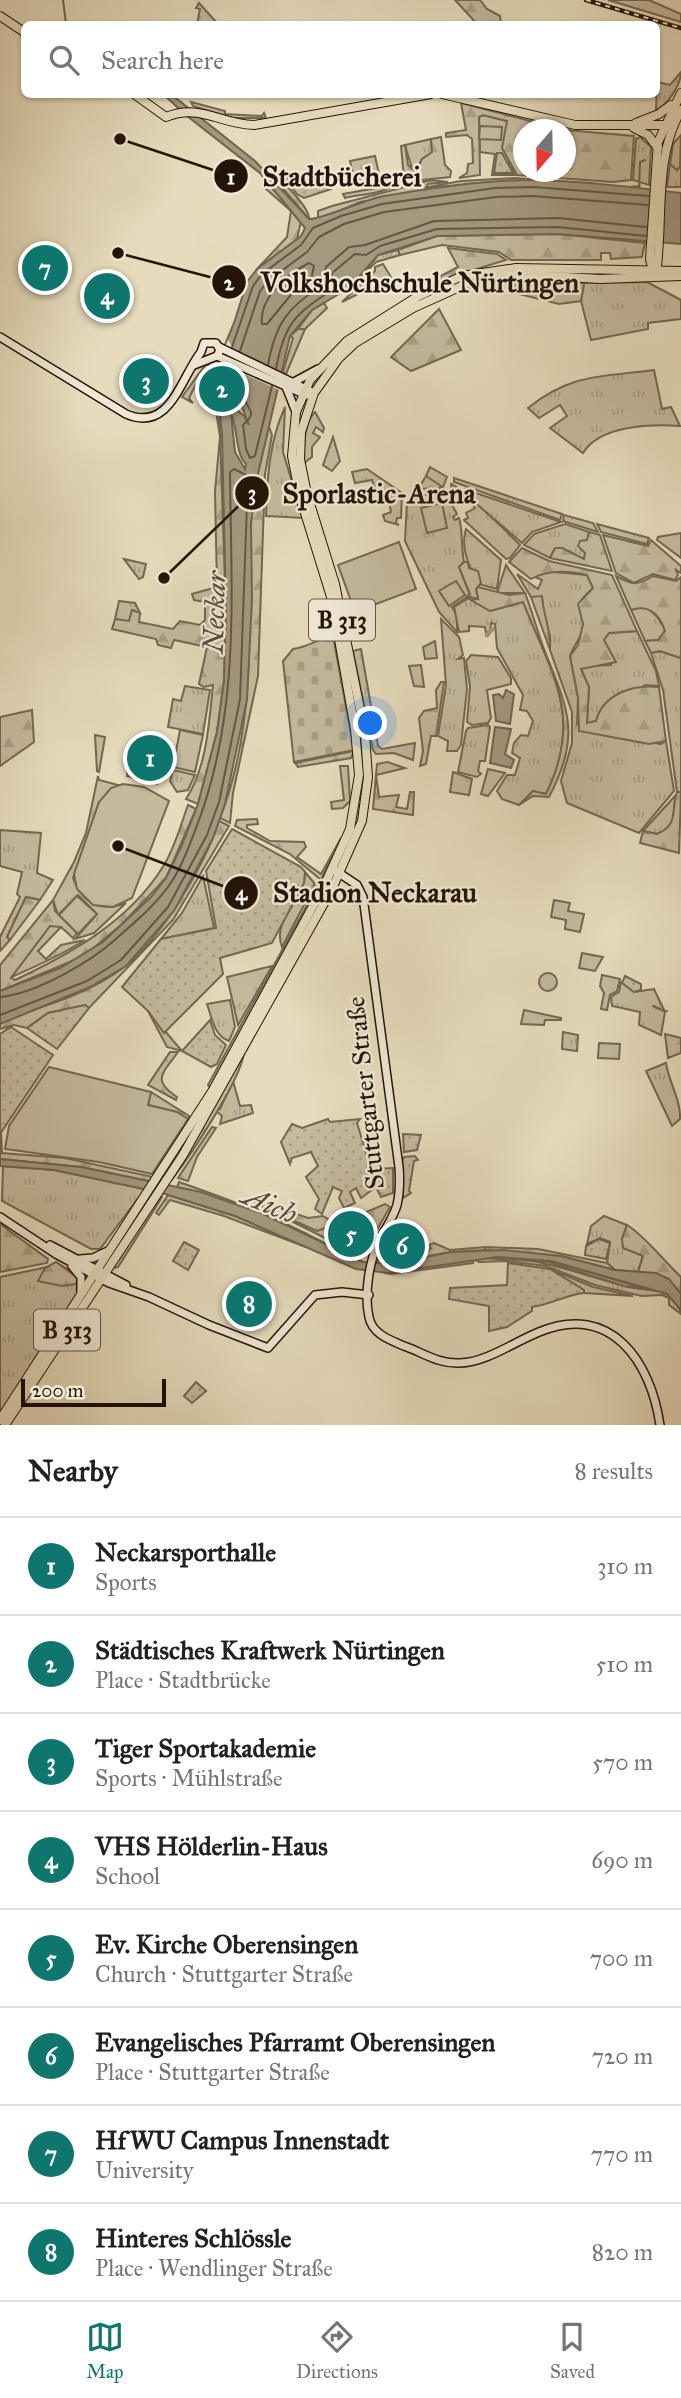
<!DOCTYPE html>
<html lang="en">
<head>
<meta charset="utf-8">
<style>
	body { margin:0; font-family:"IM FELL Great Primer",serif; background:#f2f2f2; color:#202124 }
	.compass { position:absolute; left:513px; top:119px; width:63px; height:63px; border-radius:50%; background:#fff; box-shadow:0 2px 5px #0004; rotate:200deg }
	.scale { position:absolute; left:21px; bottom:18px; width:145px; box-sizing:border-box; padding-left:7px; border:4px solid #241407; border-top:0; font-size:19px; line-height:24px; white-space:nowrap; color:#241407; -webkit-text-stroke:5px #efe8d4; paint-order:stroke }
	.you { position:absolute; left:371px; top:724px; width:24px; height:24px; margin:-18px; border:5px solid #fff; border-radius:50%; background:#1a73e8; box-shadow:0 0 0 10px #1a73e833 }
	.badge { display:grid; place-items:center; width:46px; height:46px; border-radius:50%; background:#0f766e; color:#fff; font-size:23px; font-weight:700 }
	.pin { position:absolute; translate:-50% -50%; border:4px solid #fff; box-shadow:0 2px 7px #0006 }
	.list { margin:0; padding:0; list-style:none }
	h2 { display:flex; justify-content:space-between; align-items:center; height:91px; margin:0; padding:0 28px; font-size:30px }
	h2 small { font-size:23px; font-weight:400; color:#757577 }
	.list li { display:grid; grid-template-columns:46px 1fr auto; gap:21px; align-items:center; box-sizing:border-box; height:98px; padding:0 28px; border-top:2px solid #e0e0e0 }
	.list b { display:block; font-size:26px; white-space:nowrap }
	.list p { margin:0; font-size:23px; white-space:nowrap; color:#757577 }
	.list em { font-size:23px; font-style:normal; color:#757577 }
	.icon { flex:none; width:38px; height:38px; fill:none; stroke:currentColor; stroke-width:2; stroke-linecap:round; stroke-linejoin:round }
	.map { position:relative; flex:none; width:681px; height:1425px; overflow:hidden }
	.search { position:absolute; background:#fff; box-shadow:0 2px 5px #0004; left:21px; right:21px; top:21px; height:77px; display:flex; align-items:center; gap:18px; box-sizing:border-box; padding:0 24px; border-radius:10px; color:#757577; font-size:26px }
	.sheet { height:875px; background:#fff }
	nav { display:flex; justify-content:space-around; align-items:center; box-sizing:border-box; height:98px; border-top:2px solid #e0e0e0; background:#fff; font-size:19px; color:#757577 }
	nav a { display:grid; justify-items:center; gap:4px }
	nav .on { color:#0f766e }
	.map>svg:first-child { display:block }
	.grass { fill:url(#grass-tufts); stroke:#746752; stroke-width:2 }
	.forest { fill:url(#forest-firs); stroke:#746752; stroke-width:2 }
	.cemetery { fill:url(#cemetery-stones); stroke:#746752; stroke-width:2 }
	.park { fill:url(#park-dots); stroke:#746752; stroke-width:2 }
	.pitch { fill:#c5ba9e; stroke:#746752; stroke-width:2 }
	.water { fill:#a4987f; stroke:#71634f; stroke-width:2; fill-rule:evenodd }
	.pier { fill:#e6dcbd }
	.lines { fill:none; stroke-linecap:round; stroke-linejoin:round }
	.shore { stroke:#645643; stroke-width:2 }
	.stream { stroke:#71634f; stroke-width:2 }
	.canal { stroke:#a4987f; stroke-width:5 }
	.secondary-casing { stroke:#241407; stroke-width:10 }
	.primary-casing { stroke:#241407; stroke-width:10 }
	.secondary { stroke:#efe8d4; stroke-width:7 }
	.primary { stroke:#e6dcbd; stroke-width:8 }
	.rail-casing { stroke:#241407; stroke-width:4.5 }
	.rail { stroke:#efe8d4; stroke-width:2; stroke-dasharray:5; stroke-linecap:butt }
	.labels { text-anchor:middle; stroke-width:5; stroke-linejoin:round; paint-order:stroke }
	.shield { fill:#efe8d4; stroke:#615444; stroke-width:2 }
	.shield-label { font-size:24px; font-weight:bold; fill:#241407 }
	.street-label { font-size:26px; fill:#241407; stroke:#efe8d4 }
	.water-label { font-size:28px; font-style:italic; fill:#574937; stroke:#efe8d4 }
	.leader { fill:none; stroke:#241407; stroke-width:2.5 }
	.callout-dot { fill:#241407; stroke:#efe8d4; stroke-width:2.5 }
	.mark-label { font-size:21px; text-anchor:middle; font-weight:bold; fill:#fff }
	.callout-label { font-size:28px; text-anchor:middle; font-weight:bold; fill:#241407; stroke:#efe8d4; stroke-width:5; stroke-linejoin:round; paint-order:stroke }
</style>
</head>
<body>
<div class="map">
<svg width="681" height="1425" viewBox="0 0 681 1425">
	<defs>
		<pattern id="grass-tufts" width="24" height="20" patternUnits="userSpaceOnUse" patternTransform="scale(1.75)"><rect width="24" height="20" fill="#c5ba9e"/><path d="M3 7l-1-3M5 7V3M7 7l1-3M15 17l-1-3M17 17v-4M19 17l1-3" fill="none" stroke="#a99f87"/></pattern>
		<pattern id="forest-firs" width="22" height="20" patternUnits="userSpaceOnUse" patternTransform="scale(1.75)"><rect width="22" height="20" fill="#c5ba9e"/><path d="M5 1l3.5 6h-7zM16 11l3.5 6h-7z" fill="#a99f87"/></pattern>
		<pattern id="cemetery-stones" width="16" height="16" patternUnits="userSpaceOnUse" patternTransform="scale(1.75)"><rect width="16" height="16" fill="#c5ba9e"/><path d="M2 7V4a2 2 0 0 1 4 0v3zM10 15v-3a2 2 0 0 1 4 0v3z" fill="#a99f87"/></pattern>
		<pattern id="park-dots" width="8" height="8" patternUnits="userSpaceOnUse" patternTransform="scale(1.75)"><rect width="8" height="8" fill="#c5ba9e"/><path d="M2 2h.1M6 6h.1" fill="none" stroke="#a99f87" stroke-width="1.8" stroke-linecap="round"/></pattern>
	</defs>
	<rect width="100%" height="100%" fill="#e6dcbd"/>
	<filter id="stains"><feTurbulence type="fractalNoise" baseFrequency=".00286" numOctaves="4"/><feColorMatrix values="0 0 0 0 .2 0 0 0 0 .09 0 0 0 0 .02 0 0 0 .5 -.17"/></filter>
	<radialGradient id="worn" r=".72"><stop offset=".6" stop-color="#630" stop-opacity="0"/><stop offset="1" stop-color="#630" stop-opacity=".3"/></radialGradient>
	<g class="grass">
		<path d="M 608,0 L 649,0 L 681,14 L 681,22 Z"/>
		<path d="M 681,72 C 681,84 668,105 656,110 L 657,82 L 670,85 Z"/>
		<path d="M 191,102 L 225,111 L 225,114 L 262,116 L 264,113 L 266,118 L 232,118 L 193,106 Z"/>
		<path d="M 483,115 L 507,121 L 509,165 L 517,175 L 492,175 L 495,154 L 480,152 L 479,117 Z"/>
		<path d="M 640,137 L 651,147 L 649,185 L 633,180 L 636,139 Z"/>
		<path d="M 431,139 L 432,153 L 422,159 L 416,172 L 413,172 L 405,145 Z"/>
		<path d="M 375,156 L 379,174 L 354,180 L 350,161 Z"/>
		<path d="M 681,156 L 681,187 L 667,187 L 670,164 L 677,170 Z"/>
		<path d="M 515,178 L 629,187 L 639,186 L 637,188 L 533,180 L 423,188 L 461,181 Z"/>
		<path d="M 398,250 L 400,255 L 376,262 L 355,283 L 378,255 Z"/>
		<path d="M 383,264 L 391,277 L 342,302 L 375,271 L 375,267 Z"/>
		<path d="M 647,282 L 681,300 L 681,319 L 648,323 L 648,329 L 591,340 L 581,301 L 584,283 Z"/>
		<path d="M 298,329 L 305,329 L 286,374 L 283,372 L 293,338 L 290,336 Z"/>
		<path d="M 206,364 L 214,368 L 215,378 L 196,384 L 189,398 L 193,403 L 182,397 Z"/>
		<path d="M 654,370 L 662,409 L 671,407 L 680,426 C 651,424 600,425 583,453 L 550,428 L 567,416 L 560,405 L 539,418 L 528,408 C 572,373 602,377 654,370 Z"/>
		<path d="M 285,407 L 283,452 L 303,518 L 266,516 C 267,479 269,442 285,407 Z"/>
		<path d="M 315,412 L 324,428 L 323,432 L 316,427 L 313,433 L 320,437 L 312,447 L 312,457 L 304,463 C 304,448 303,423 315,412 Z"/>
		<path d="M 333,437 L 340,461 L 332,471 L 323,465 Z"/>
		<path d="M 430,467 L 447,477 L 443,487 L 440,488 L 426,476 Z"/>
		<path d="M 367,469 L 402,493 L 401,518 L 397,518 L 396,523 L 399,525 L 385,521 L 383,515 L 391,512 L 387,490 L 376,492 L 372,480 L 355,483 L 352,472 Z"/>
		<path d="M 454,478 L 562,514 L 560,520 L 454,482 Z"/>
		<path d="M 451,484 C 463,488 507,532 520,545 L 510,558 L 506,559 L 464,520 L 468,518 L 466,513 L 475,508 L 465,495 L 452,491 Z"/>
		<path d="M 467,490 L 561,522 L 532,532 L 522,543 L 479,506 Z"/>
		<path d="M 445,492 L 457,514 L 453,517 L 455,520 L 459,518 C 463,529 461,548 464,562 L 459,567 L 470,595 L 452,607 L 457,615 L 457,632 L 439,612 L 405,541 L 407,502 L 420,496 Z"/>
		<path d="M 564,515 L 593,523 L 598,532 L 563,521 Z"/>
		<path d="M 565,524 L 589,532 L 584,560 L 562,548 L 555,549 L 550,558 L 524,545 L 534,534 Z"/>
		<path d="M 597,524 L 649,538 L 647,544 L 601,532 Z"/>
		<path d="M 466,529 L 501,560 L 497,589 L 478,584 C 469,568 460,547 466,529 Z"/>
		<path d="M 681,533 L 681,558 L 657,540 L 658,537 Z"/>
		<path d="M 124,559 L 146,564 L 143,577 L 139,579 Z"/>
		<path d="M 506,565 L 525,593 L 497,593 Z"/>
		<path d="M 543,571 L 587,575 L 593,588 C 569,610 585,602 583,626 C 582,639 573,645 570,656 L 578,697 L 577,724 C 603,738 631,740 661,744 L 666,741 L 674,791 L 639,833 L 567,803 L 561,781 L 572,743 L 572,712 L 550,650 L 550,636 L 544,618 L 542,597 L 531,597 L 517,574 L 538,589 L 542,580 L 535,577 Z"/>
		<path d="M 469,598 L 490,611 L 523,602 C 552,675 584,717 546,794 L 533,791 L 519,805 L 502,799 L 497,791 L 507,775 L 515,775 L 520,758 L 512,753 L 514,743 L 521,735 L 528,736 L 533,721 L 527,711 L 520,710 L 523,695 L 497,648 L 495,624 L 491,623 L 490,631 L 486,633 L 485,627 L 469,626 L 469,631 L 459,632 L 454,607 Z"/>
		<path d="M 119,601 L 135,603 L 140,613 L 132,610 L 129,622 L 115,619 Z"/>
		<path d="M 642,606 C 653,610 662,621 665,631 L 658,640 L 645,641 L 631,610 Z"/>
		<path d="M 441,619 L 459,637 L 463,655 L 458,659 L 464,658 L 467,689 L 461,745 L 457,751 L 447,751 L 448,741 L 438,736 L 446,685 Z"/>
		<path d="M 637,631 L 656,671 L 659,686 L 645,685 L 596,721 L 587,724 L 589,687 L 581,669 L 587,666 L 611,665 L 603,640 L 609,633 Z"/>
		<path d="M 435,641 L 437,658 L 425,659 L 423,647 Z"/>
		<path d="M 361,649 L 378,746 L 382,749 L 415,743 L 413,760 L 394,753 L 376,754 L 373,750 L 353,651 Z"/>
		<path d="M 659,651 L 681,658 L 681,792 L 677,792 L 663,690 L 651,653 Z"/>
		<path d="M 471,655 L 498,657 L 511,678 L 511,684 L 487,690 L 491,718 L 488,723 L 472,725 L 467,722 L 470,686 L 466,661 Z"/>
		<path d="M 421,665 L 424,687 L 414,686 L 409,666 Z"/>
		<path d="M 185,686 L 210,690 L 203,734 L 168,727 L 173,699 L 181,701 Z"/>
		<path d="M 488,725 L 490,727 L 485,761 L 480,761 L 478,771 L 481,774 L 477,777 L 458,772 L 466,731 L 468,728 Z"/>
		<path d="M 488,769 L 505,773 L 488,796 L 481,794 Z"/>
		<path d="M 173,770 L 195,775 L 188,790 L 177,792 L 170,781 Z"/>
		<path d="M 453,772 L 472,779 L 469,795 L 450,792 Z"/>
		<path d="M 98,776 L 99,780 L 118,785 L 99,802 L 73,878 C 82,903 100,913 126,903 L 94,933 L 75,939 L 97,914 L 78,895 L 58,915 L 53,900 L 74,862 L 86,833 Z"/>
		<path d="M 676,795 C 671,812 679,826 657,834 L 643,831 Z"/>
		<path d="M 0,830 L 41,833 L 37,873 L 53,880 L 40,900 L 26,897 L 7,937 L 10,940 L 0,951 L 0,937 L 20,897 L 17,894 L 22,872 L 0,866 Z"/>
		<path d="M 203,876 L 214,928 L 161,939 L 182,913 Z"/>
		<path d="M 319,883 L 321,884 L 210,1088 L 208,1085 Z"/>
		<path d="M 554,900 L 570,903 L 568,911 L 584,914 L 580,932 L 565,929 L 566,920 L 551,917 Z"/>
		<path d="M 57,925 L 61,927 L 38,951 L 46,959 L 61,945 L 85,940 C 60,956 36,966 10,978 L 50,926 Z"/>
		<path d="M 582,953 L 603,957 L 595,971 L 579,968 Z"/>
		<path d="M 272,966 L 238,1025 L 227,977 Z"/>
		<circle cx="548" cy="982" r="9"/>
		<path d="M 602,975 L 620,979 L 617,991 L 610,995 L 607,1010 L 601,1009 L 604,993 L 600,986 Z"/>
		<path d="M 621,982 L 634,992 L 654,989 L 665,1012 L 661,1035 L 639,1025 L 640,1012 L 612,1006 L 611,997 L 619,992 Z"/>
		<path d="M 230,1000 L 235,1027 L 229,1041 C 214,1036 212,1018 207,1004 Z"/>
		<path d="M 524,1010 L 561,1018 L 561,1020 L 545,1020 L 544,1025 L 521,1024 Z"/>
		<path d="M 563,1032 L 578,1035 L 577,1051 L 562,1049 Z"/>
		<path d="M 599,1043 L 620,1044 L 619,1059 L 598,1058 Z"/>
		<path d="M 666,1063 C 669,1083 681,1100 680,1119 L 672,1126 L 646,1071 Z"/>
		<path d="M 233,1081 L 240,1106 L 251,1105 L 253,1113 L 220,1124 L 222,1116 L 215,1110 L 220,1109 Z"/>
		<path d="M 3,1166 L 54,1170 L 145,1189 L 100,1249 L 91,1249 L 2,1201 Z"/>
		<path d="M 159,1196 L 162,1197 L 156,1207 L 118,1267 L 113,1268 Z"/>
		<path d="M 255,1203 L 317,1231 L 328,1227 L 327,1232 L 331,1237 L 335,1234 L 347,1249 Z"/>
		<path d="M 604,1216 L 627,1225 L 622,1239 L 643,1255 L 638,1272 L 615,1270 L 607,1263 L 610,1242 L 600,1238 L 587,1244 L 591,1226 Z"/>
		<path d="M 434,1243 L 450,1250 L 485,1247 L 485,1250 C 470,1251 454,1251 439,1254 C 419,1258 397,1267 377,1263 L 380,1257 L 383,1264 L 422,1257 L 431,1248 L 429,1245 Z"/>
		<path d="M 474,1259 C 527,1251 577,1274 628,1287 C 642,1290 659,1288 670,1296 C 676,1300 680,1308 681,1314 L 669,1305 L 669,1298 L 662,1295 L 642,1296 L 595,1285 L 546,1266 L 506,1261 L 479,1262 Z"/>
		<path d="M 56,1262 L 74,1273 L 80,1281 L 79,1290 L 0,1415 L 0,1277 L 52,1266 Z"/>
		<path d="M 550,1269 L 593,1287 L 633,1296 L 584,1293 L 583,1290 Z"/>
	</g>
	<g class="forest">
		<path d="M 455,0 L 480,0 L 487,9 L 500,16 L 501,24 L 477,24 Z"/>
		<path d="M 461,103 L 565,130 L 524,130 L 524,172 L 566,172 L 566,130 L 634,136 L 631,180 L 613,182 L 517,175 L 502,148 L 507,121 L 483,115 L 479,117 L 480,175 L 459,178 L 467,173 L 468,164 L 473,163 L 472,139 L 467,135 L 446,137 L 446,133 L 466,130 Z"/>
		<path d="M 681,135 L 680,167 L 677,170 L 670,164 L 673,144 Z"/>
		<path d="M 441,137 L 445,165 L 451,171 L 450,177 L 413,181 L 404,179 L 401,146 L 405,145 L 408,165 L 416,172 L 422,159 L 432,152 L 431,139 Z"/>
		<path d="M 269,172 C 280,177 310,208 309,219 Z"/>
		<path d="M 399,179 C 392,194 360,194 345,198 L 343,194 L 387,186 Z"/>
		<path d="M 431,180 L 448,182 L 428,184 L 424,191 L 360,202 L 318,220 L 318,211 L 332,206 Z"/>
		<path d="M 266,181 L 301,221 L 297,240 L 257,269 L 287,237 L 291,211 L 265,188 Z"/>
		<path d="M 558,234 L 645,243 L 642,257 L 611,259 L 610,253 L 601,253 L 601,260 L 511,260 L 499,252 L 442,245 L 400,255 L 398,250 L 437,236 Z"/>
		<path d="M 448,248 L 497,254 L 506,260 L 438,281 L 437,278 L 458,267 Z"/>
		<path d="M 514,279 L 584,283 L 581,301 L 559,304 L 515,293 Z"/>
		<path d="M 324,303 L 327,308 L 305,329 L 298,329 L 312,310 Z"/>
		<path d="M 439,309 L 461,350 L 411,371 L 391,357 Z"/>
		<path d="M 219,405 L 226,612 L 224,681 L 217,732 L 198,804 L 186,799 C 207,767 209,722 213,685 L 204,687 L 199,684 L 207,647 L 174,640 L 171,648 L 158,645 L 156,639 L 112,629 L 115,619 L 129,621 L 132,610 L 140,613 L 139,622 L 173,629 L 180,621 L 200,625 L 205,620 L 205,602 L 194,600 L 192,594 L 217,587 L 215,491 L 220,437 L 216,411 Z"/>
		<path d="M 268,424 L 272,435 L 265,474 L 258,676 L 233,793 L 230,823 L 220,818 C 257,724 248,623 251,525 C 252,491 262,457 268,424 Z"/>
		<path d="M 589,532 L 600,535 L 612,571 L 550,558 L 555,548 L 562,548 L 584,559 L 585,553 L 578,546 L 580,541 L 587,540 Z"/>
		<path d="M 603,535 L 648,546 L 651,540 L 681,566 L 681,573 L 676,570 L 678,575 L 675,580 L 653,574 L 634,583 L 616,573 Z"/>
		<path d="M 522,548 L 549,561 L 612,575 L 637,631 L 609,633 L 604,640 L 616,662 L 581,669 L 589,687 L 587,723 L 596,721 C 603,694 633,684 659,687 L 666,741 L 649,744 L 579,731 L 578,697 L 570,656 L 578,645 L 583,624 L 578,604 L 593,588 L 587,575 C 566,570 547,570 531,579 L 509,562 Z"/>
		<path d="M 616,576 C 633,585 637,586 653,576 L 676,581 L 681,577 L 681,658 L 660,651 L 651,653 L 645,641 L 658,640 L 665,631 C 660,614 648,604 631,610 Z"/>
		<path d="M 478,587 L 509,595 L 525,593 C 532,611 537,630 544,649 C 568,710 582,735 549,797 L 533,796 L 519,805 L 533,791 L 546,794 C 584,717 552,674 523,602 L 490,611 L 471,600 L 478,599 L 476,589 Z"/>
		<path d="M 542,596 C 543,615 552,632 550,650 L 531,597 Z"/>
		<path d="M 441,682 L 444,682 L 436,736 L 431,736 L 426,764 L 420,766 L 423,751 L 419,718 L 424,711 L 437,708 L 436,690 Z"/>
		<path d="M 32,710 L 34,742 L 0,766 L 0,717 Z"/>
		<path d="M 95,735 L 105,737 L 99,772 L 97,771 Z"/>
		<path d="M 131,751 L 136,752 L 132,768 L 160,778 L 157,784 L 127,776 Z"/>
		<path d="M 354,751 L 351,758 L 298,767 L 295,763 Z"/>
		<path d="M 387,762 L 405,768 L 376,775 L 379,797 L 399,795 L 396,807 L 407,809 L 410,792 L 414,792 L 413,815 L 373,809 L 377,764 Z"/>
		<path d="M 340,766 L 348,766 L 350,801 L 343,808 L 332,809 L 331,802 L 344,800 Z"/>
		<path d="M 677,792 L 681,792 L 679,853 L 640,843 L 643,831 L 657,834 C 679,825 671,810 677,792 Z"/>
		<path d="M 188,805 L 196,809 L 166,878 L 122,924 L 84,956 L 0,991 L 0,965 L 53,900 L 55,911 L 77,933 L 73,938 L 61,927 L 50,926 L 11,978 L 15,980 C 72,953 130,921 164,865 C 175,847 181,824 188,805 Z"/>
		<path d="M 257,819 L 258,824 L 247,825 L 247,828 L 270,841 L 304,842 L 306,847 L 297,857 L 321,874 L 341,838 L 321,880 L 290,854 L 235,826 L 237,820 Z"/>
		<path d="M 219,821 L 229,826 L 173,920 L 89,1008 L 85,1005 L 48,1013 L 27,1028 L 14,1025 L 0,1029 L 0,1024 L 7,1018 C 46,1006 91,993 124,967 C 162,937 204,867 219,821 Z"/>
		<path d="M 305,872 L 315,884 L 282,947 C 271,919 306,900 305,872 Z"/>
		<path d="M 26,897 L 40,900 L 10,940 L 7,937 Z"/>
		<path d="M 148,1011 L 182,1051 L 167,1047 Z"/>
		<path d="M 665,1034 L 681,1038 L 681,1053 L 668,1058 Z"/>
		<path d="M 244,1050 C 245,1074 190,1156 171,1181 Z"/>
		<path d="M 170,1052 L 178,1052 C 163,1073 151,1080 177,1097 L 176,1100 L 148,1085 Z"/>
		<path d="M 151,1092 L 189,1116 L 188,1119 L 177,1112 L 148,1105 Z"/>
		<path d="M 212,1127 L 216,1128 L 197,1157 L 188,1181 L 178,1178 Z"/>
		<path d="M 1,1132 L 2,1153 L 65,1158 L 153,1177 L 149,1181 L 81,1167 L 0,1159 Z"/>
		<path d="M 179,1182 C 236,1202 290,1222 342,1253 L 263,1214 L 177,1187 Z"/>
		<path d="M 168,1195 L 235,1216 L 306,1247 L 224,1216 L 170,1200 L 159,1215 L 156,1213 Z"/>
		<path d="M 256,1200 L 308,1218 L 323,1216 L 336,1224 L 317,1231 L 255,1203 Z"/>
		<path d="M 0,1224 L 48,1259 L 47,1263 L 0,1272 Z"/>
		<path d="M 627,1225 C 644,1235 664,1261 681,1277 L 681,1294 C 670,1278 657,1274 638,1272 L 643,1256 L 623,1248 L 622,1239 Z"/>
		<path d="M 485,1247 L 538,1249 L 607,1263 L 615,1270 L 561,1256 L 485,1250 Z"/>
		<path d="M 515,1256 L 551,1261 L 649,1290 L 625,1286 L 548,1262 L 483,1258 Z"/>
		<path d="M 474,1259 L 473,1263 L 391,1274 L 384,1273 Z"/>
		<path d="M 56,1262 L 78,1278 L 76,1284 L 62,1286 L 38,1281 L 45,1268 Z"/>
	</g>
	<g class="cemetery">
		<path d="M 333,636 L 354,750 L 294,762 L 283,661 L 293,649 C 312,646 316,639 333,636 Z"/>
		<path d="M 385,1204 L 390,1207 L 364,1252 L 355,1246 L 351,1251 L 347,1249 L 329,1228 Z"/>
	</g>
	<g class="park">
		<path d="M 199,3 L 218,24 L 197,24 L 200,9 L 196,8 Z"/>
		<path d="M 497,153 L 502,153 L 513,173 L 494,173 Z"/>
		<path d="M 326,167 L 331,189 L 304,198 L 297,194 L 285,179 Z"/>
		<path d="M 426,476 L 441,486 L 440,488 L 418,489 Z"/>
		<path d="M 232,829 L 301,867 L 305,872 L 304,883 L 272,943 L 220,958 L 223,974 L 164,1033 L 148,1011 L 122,987 L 161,939 L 216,928 L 206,871 Z"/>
		<path d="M 625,976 L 641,984 L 641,990 L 634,992 L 622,983 Z"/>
		<path d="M 85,1005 L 89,1008 L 57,1049 L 27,1028 L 48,1013 Z"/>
		<path d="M 210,1020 L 215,1035 L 226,1045 L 217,1064 L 211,1067 L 182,1051 Z"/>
		<path d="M 11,1027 L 53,1055 L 0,1134 L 0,1034 Z"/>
		<path d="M 328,1119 L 330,1122 L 360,1119 L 357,1123 L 371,1169 L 393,1168 L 393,1193 L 381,1197 L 376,1187 L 361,1198 L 356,1188 L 350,1192 L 355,1203 L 344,1208 L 339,1198 L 342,1191 L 333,1187 L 322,1214 L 315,1209 L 319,1199 L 306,1177 L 318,1166 L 311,1152 L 292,1158 L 290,1164 L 281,1142 L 292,1124 L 302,1128 Z"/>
		<path d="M 403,1134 L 421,1135 L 417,1150 L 404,1152 Z"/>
		<path d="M 415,1156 L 418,1160 L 414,1161 L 409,1191 L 411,1193 L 403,1198 L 402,1161 L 404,1157 Z"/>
		<path d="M 599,1239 L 610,1243 L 606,1259 L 585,1255 L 586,1246 Z"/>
		<path d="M 184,1242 L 199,1250 L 188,1270 L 173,1261 Z"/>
		<path d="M 508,1263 L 550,1269 L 584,1290 L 584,1293 C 565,1295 550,1305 532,1307 L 532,1311 L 507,1327 L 489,1331 L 489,1306 L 449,1299 L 450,1288 L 507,1285 Z"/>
		<path d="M 196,1382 L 206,1391 L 192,1403 L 184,1396 Z"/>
	</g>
	<g class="pitch">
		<path d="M 480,126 L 502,127 L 501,140 L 479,139 Z"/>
		<path d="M 442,503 L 447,528 L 427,533 L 421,508 Z"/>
		<path d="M 399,542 L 416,589 L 355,612 L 338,565 Z"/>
		<path d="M 464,562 L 468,562 L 469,568 L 478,571 L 481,583 L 476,589 L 478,599 L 467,596 L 470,594 L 459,567 Z"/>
		<path d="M 456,581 L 465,595 L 449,606 L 439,591 Z"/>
		<path d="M 180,730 L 203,735 L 195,772 L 173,767 Z"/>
		<path d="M 123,784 L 144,787 L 169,801 L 132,898 L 113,907 L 93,905 L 77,889 L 74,874 L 99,802 L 111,788 Z"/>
		<path d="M 77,896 L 97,914 L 78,934 L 59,915 Z"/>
		<path d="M 49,1067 L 151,1092 L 148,1105 L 177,1112 L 188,1119 L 152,1174 L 99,1162 L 5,1149 L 9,1126 Z"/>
	</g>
	<g class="water">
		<path d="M 164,95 L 172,95 L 255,161 L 309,219 C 317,221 367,199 384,196 C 432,188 483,180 532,180 C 582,181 632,187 681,193 L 681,244 L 558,234 L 437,236 L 378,255 L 349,288 L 312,310 L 290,336 L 257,478 L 251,523 L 252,599 L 247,700 L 225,804 L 213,838 L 174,911 L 126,966 L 90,987 L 0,1024 L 0,991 L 60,968 L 103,942 L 151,897 L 166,878 L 182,845 L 198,804 L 217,732 L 224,681 L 226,612 L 222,434 L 215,369 L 234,323 L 247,282 L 257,269 L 301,236 L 305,228 L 260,173 L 187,116 ZM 228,384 L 235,389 L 249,425 L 244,416 L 230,404 ZM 231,414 C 238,427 235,454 246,464 L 245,469 L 235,452 Z"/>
		<path d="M 506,690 L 514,694 L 510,724 L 496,721 L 493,695 L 499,694 L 503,698 Z"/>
		<path d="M 495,727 L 511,729 L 505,754 L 514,760 L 511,768 L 490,763 Z"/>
		<path d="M 0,1159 L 81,1167 L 201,1192 L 263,1214 L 363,1262 L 390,1264 L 451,1252 L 504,1250 L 561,1256 L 615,1270 L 656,1273 L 669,1279 L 681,1294 L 681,1310 L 667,1294 L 551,1261 L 497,1257 L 388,1273 L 356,1269 L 235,1216 L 162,1193 L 54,1170 L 0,1166 Z"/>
	</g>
	<path class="pier" d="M 228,340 L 234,350 L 286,374 L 281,391 L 218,362 Z"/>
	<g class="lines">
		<g class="shore">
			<path d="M 309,263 L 314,266 L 311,280 L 294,291 L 267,324 L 262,324 C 259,298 287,274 309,263 Z"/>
			<path d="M 232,347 L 253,286 L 262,274 L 301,245 L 313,228 L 341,216 L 382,204 L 495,188 L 533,187 L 649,196"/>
			<path d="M 240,351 L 260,291 L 268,281 L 307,252 L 319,237 L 344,224 L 384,212 L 496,197 L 533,196 L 648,205"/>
			<path d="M 224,365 L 223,377 C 240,381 237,387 245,401 C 252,413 255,414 243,425 L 246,449 L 250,458 L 255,456 L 272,386"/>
			<path d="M 268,365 C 275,325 287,307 322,286 L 326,267 L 349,247 L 365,245 L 434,221 L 558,218 L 646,227"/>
			<path d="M 276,369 C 284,324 295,314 332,290 L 332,273 L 355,254 L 366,255 L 380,246 L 437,229 L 558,227 L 646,236"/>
			<path d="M 0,997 C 35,994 91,962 117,938 C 136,921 158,903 172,881 C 183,865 189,846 196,828 C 241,713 231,593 230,472 L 234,469 L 248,476 L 240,699 L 219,802 L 207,835 L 168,907 L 121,960 L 87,981 L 0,1015"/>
		</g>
		<g class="stream">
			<path d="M 63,0 L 66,24"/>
			<path d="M 639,188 L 640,162 L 645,160"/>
			<path d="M 653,1006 L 664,1011"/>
			<path d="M 666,1011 L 667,1011"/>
		</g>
		<path class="canal" d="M 487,635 L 492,629"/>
		<g class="secondary-casing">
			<g id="secondary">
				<path d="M 0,337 L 126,414 C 170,433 180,379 201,352 L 204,343 L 216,343 L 220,350 L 217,356"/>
				<path d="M 219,347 L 310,391"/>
				<path d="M 217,356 L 306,395"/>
				<path d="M 194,365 L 217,356"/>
				<path d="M 294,382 L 318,369"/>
				<path d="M 286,387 L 296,412"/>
				<path d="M 333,869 L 357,885 L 363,897 L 399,1167 C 400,1180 400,1192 397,1205 C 393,1219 384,1230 378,1243 C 369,1263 364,1295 369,1317 C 372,1334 390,1340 404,1346 C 424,1353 438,1364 460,1363 C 487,1362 514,1342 539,1332 C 611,1302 651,1362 660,1425"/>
				<path d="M 0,1217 L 56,1254 L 109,1283 L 149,1297 L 209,1325 L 268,1348 L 315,1295 L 342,1292 L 369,1295"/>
				<path d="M 50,1245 L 126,1285"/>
				<path d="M 80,1259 L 93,1258 L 108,1251"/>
				<path d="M 72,1266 L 81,1277 L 81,1293"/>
			</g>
		</g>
		<g class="primary-casing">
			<g id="primary">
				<path d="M 0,16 L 24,32"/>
				<path d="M 134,94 L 166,117 C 200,103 219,124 254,125 L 431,94"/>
				<path d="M 442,94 L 575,125 L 673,125"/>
				<path d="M 636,123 L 659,114 L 671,105"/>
				<path d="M 634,128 L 648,135 L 658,148"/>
				<path d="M 656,275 C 664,220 653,160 681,110"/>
				<path d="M 654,276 L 650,259 L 658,142 L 681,93"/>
				<path d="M 0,1420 L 213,1090 L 325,884 L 350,829 L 359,775 L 355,729 L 332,600 L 300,497 L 292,456 L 296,412 L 310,380 L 347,341 L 417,297 L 462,276 L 516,268 L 681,271"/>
				<path d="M 5,1425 L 183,1155 L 332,889 L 362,821 L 368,777 L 365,734 L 335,584 L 307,494 L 300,459 L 301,432 L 314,393 L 339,358 L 355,343 L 413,308 L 466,284 L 515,274 L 600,279 L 681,276"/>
			</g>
		</g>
		<use href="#secondary" class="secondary"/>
		<use href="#primary" class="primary"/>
		<g class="rail-casing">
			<path id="rail" d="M 586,0 L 681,28"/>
		</g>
		<use href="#rail" class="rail"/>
	</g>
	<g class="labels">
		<g class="shield">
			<rect x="309" y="599.5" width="66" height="41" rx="5"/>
			<rect x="34" y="1309.5" width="66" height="41" rx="5"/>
		</g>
		<g class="shield-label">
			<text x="342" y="628">B 313</text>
			<text x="67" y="1338">B 313</text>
		</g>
		<g class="street-label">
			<text transform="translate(365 1093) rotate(-96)" y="9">Stuttgarter Straße</text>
		</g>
		<g class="water-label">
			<text transform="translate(214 612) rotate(-88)" y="10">Neckar</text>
			<text transform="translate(270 1204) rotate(23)" y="10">Aich</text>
		</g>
	</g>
	<path class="leader" d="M120 139L231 176M118 253L229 282M164 578L252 493M118 846L241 893"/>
	<g class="callout-dot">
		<circle cx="120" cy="139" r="7"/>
		<circle cx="118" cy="253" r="7"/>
		<circle cx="164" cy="578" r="7"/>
		<circle cx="118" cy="846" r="7"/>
		<circle cx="231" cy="176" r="18"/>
		<circle cx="229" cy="282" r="18"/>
		<circle cx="252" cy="493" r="18"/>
		<circle cx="241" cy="893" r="18"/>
	</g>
	<g class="mark-label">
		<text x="231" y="184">1</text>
		<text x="229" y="290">2</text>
		<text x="252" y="500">3</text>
		<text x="241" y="900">4</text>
	</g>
	<g class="callout-label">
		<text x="342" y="186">Stadtbücherei</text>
		<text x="420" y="292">Volkshochschule Nürtingen</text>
		<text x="379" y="503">Sporlastic-Arena</text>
		<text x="375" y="902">Stadion Neckarau</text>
	</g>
	<rect width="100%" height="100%" filter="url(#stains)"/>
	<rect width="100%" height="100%" fill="url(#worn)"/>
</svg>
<svg class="compass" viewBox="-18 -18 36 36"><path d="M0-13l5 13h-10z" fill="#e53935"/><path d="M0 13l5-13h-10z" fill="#757577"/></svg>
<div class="scale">200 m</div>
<div class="you"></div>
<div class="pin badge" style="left:150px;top:758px">1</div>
<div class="pin badge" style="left:222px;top:389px">2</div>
<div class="pin badge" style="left:146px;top:381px">3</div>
<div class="pin badge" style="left:107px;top:296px">4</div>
<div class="pin badge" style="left:351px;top:1234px">5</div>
<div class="pin badge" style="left:402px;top:1246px">6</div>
<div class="pin badge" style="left:45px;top:268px">7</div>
<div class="pin badge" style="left:249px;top:1304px">8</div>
<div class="search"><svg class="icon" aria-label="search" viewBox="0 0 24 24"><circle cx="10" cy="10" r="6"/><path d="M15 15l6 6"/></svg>Search here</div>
</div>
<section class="sheet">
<h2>Nearby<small>8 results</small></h2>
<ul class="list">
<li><span class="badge">1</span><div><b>Neckarsporthalle</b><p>Sports</p></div><em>310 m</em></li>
<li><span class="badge">2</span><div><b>Städtisches Kraftwerk Nürtingen</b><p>Place · Stadtbrücke</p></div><em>510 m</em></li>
<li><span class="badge">3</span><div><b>Tiger Sportakademie</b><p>Sports · Mühlstraße</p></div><em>570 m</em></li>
<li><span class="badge">4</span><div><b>VHS Hölderlin-Haus</b><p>School</p></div><em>690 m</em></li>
<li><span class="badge">5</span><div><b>Ev. Kirche Oberensingen</b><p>Church · Stuttgarter Straße</p></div><em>700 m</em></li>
<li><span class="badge">6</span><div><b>Evangelisches Pfarramt Oberensingen</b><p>Place · Stuttgarter Straße</p></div><em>720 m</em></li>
<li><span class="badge">7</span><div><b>HfWU Campus Innenstadt</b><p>University</p></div><em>770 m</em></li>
<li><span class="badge">8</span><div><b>Hinteres Schlössle</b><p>Place · Wendlinger Straße</p></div><em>820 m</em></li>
</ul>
</section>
<nav>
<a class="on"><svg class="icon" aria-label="map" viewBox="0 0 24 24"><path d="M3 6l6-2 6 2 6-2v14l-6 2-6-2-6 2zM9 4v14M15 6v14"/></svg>Map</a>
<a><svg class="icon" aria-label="directions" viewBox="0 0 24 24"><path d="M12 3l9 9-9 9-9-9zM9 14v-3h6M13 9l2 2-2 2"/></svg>Directions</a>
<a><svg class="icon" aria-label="saved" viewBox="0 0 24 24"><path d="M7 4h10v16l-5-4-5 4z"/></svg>Saved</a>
</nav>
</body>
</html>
